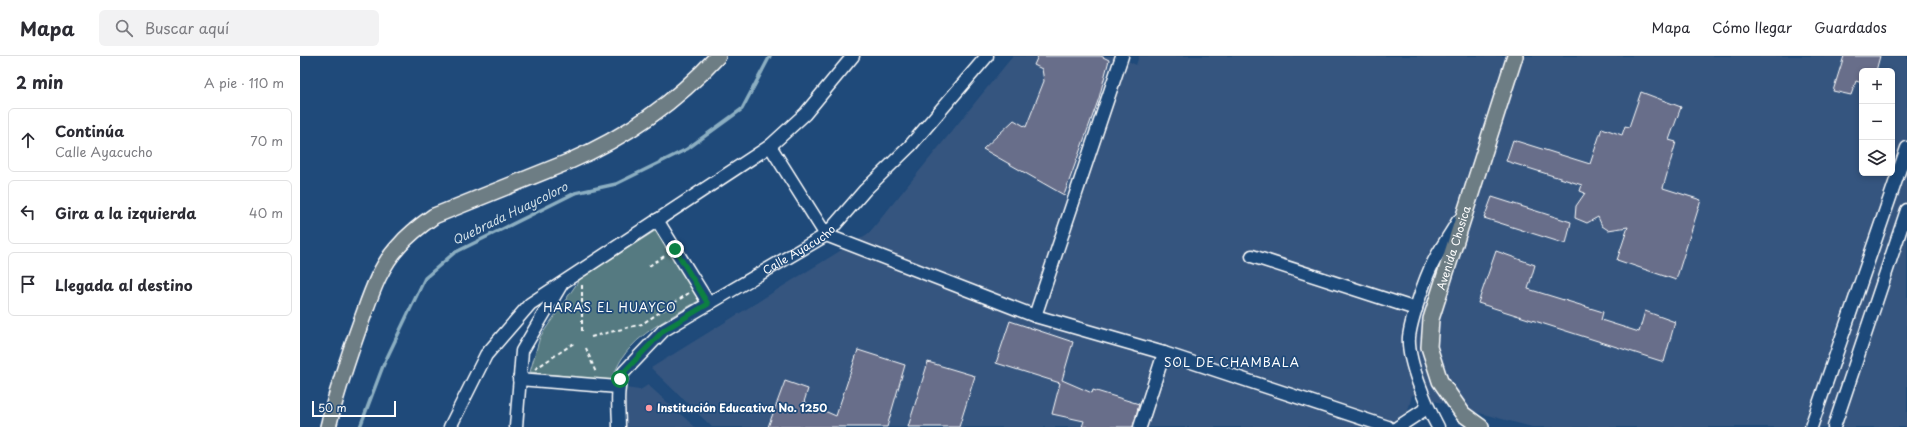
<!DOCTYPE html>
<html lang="es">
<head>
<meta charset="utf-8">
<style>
	body { margin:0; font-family:"Playpen Sans",sans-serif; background:#f2f2f3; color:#2b2b33 }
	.controls { position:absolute; right:12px; top:12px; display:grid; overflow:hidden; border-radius:6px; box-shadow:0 2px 6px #0003 }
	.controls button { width:36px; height:36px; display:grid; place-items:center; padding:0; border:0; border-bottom:1px solid #e1e1e2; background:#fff; color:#2b2b33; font:20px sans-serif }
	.scale { position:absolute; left:12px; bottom:10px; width:84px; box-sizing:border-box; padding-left:4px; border:2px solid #fff; border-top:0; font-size:11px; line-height:14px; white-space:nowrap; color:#fff; -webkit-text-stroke:3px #1f4a7a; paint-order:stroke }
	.stop { position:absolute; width:12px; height:12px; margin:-9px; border:3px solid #0b8043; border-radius:50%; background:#fff }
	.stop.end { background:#0b8043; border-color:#fff; box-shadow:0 1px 4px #0008 }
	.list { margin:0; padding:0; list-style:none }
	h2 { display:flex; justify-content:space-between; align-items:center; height:52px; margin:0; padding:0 16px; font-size:17px }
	h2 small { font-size:13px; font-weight:400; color:#7c7c81 }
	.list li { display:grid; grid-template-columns:26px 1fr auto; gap:12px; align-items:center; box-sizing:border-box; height:64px; margin:0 8px 8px; padding:0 8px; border:1px solid #e1e1e2; border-radius:6px }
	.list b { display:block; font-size:15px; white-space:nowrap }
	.list p { margin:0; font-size:13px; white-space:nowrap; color:#7c7c81 }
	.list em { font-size:13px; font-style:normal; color:#7c7c81 }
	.icon { flex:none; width:22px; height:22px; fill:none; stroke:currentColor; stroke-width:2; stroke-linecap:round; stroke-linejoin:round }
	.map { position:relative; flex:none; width:1607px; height:371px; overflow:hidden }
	header { display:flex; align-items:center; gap:24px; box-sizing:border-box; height:56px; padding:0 20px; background:#fff; border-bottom:1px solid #e1e1e2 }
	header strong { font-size:19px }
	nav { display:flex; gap:22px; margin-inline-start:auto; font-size:14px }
	.search { width:280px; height:36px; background:#f2f2f3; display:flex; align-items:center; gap:10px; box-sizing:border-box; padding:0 14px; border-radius:6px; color:#7c7c81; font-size:15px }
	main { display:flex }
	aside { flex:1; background:#fff }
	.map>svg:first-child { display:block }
	.built { fill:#35557f; fill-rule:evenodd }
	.park { fill:#547a81; stroke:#aabcc0 }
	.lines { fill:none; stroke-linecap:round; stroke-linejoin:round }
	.stream { stroke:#8cafc2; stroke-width:3.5 }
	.building { fill:#676e8a; stroke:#fff }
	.minor-casing { stroke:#fff; stroke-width:15 }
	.major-casing { stroke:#fff; stroke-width:18 }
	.path { stroke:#fff; stroke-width:2; stroke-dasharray:4 3; stroke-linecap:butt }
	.minor { stroke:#1f4a7a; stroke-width:12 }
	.major { stroke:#6d7d84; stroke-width:15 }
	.route { stroke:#0b8043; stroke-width:5 }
	.poi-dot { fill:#ff9aa2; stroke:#1f4a7a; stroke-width:1.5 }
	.labels { text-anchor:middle; stroke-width:3.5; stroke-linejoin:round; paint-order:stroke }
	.street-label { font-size:11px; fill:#fff; stroke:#1f4a7a }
	.poi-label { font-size:11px; font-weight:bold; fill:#fff; stroke:#1f4a7a; text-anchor:start }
	.water-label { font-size:12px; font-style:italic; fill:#cfdee6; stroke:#1f4a7a }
	.neighbourhood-label { font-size:12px; letter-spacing:1px; fill:#fff; stroke:#1f4a7a }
</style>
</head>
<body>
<header>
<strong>Mapa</strong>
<div class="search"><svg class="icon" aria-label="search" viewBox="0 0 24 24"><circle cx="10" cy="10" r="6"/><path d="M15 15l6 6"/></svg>Buscar aquí</div>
<nav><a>Mapa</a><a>Cómo llegar</a><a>Guardados</a></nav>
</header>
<main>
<aside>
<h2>2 min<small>A pie · 110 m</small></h2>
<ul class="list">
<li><svg class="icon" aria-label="ahead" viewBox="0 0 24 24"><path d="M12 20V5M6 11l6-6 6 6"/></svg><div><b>Continúa</b><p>Calle Ayacucho</p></div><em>70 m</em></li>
<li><svg class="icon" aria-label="left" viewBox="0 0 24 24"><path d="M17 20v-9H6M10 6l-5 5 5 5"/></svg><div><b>Gira a la izquierda</b></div><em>40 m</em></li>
<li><svg class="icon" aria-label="arrive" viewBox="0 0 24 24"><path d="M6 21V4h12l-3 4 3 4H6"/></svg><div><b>Llegada al destino</b></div></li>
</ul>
</aside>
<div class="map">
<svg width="1607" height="371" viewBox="0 0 1607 371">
	<rect width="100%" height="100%" fill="#1f4a7a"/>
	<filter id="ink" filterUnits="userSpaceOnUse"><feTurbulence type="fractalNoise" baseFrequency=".025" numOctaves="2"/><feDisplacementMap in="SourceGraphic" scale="8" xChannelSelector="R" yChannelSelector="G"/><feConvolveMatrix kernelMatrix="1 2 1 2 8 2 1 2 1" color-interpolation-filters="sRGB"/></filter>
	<g filter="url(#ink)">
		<g class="built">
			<path d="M 713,0 L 818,0 L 836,9 L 839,0 L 1607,0 L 1607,371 L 1232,371 L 1112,339 L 1104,371 L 412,371 L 351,312 L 569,177 ZM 1562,15 L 1592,15 L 1592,117 L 1562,117 Z"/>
			<path d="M 348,329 L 395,371 L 325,371 L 325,332 L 340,334 Z"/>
		</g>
		<path class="park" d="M 358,173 L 403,242 C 379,257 348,271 329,293 C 321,302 316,313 311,325 L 230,316 L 240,281 L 280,223 Z"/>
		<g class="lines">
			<path class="stream" d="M 60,371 L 83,310 L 125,222 L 154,197 L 275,137 L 316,128 L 387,93 L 442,53 L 470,0"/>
		</g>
		<g class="building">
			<path d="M 738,0 L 801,0 L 809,4 L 799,42 L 764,139 L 683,93 L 714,64 L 726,71 L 744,25 L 742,13 L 734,9 Z"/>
			<path d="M 1544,0 L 1580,0 L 1576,15 L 1562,15 L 1562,27 L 1556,25 L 1551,39 L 1533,35 Z"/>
			<path d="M 1341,36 L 1381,51 L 1369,84 L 1376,86 L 1363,132 L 1401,144 L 1376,224 L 1317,204 L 1328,171 L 1308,174 L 1302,170 L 1298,161 L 1287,167 L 1275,162 L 1276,150 L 1285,137 L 1280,135 L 1282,129 L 1206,105 L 1213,84 L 1290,108 L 1302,72 L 1322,79 L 1325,70 L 1329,71 Z"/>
			<path d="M 1192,141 L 1271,166 L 1266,188 L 1184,162 Z"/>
			<path d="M 1196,195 L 1235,209 L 1228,233 L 1303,256 L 1301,264 L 1339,276 L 1345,255 L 1375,266 L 1364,306 L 1178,247 Z"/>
			<path d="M 710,265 L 773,286 L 762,324 L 792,337 L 793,334 L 839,348 L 833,371 L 782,371 L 784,365 L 752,358 L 760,327 L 696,307 Z"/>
			<path d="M 558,294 L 605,309 L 587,371 L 468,371 L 485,325 L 508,333 L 504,346 L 536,360 Z"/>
			<path d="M 628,306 L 675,320 L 659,371 L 608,371 Z"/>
		</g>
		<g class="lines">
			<g class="minor-casing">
				<g id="minor">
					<path d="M 470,90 L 526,179 L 735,260 L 864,297 L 1088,371"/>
					<path d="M 357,164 L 409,248"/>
					<path d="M 952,200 L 1116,253"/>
					<path d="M 735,260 L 822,0"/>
					<path d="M 219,323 L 318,331"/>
					<path d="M 150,371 L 186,299 L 230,248 L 470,90 L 505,58 L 553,0"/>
					<path d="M 216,371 L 222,295 L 261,229"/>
					<path id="s1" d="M 319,371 C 319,353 315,333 324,316 L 364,274 L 526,179 L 565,134 L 610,90 L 687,0"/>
					<path d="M 840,371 L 864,297"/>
					<path d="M 1098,371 L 1127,352"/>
					<path d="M 1138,371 C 1127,351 1107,304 1109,281 C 1111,264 1125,222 1133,207 C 1140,193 1150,179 1158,165"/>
					<path d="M 1511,371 L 1607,92"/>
					<path d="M 1534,371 L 1607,154"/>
				</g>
			</g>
			<g class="major-casing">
				<g id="major">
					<path d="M 28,371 C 37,334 49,299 62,263 C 71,238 80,210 99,190 C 109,178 121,169 134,160 L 268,106 C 324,82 376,46 418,0"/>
					<path id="s2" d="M 1181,371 L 1163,358 L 1140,325 L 1129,291 L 1131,263 L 1215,0"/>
				</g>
			</g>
			<g class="path">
				<path d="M 349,210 L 366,199"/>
				<path d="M 282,275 L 282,226"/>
				<path d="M 291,281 L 342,268 L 389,237"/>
				<path d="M 286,292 L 296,317"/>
				<path d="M 235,313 L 274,287"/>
			</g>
			<use href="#minor" class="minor"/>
			<use href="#major" class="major"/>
		</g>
	</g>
	<g class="lines" filter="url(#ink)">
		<path class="route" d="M 320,323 L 324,316 L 364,274 L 408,248 L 375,193"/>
	</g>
	<circle class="poi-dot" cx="349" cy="352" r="4"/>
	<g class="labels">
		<g class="street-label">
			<text dy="4" stroke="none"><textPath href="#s1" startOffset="271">Calle Ayacucho</textPath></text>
			<text dy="4" stroke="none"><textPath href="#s2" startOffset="201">Avenida Chosica</textPath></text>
		</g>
		<g class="poi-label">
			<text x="357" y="356">Institución Educativa No. 1250</text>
		</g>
		<g class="water-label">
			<text transform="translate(210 158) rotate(-26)" y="4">Quebrada Huaycoloro</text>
		</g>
		<g class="neighbourhood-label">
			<text x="310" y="256">HARAS EL HUAYCO</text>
			<text x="932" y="311">SOL DE CHAMBALA</text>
		</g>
	</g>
</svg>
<div class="controls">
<button>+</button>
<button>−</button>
<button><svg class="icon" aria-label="layers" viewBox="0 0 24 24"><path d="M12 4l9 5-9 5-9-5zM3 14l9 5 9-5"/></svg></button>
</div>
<div class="scale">50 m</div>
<div class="stop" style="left:320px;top:323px"></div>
<div class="stop end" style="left:375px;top:193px"></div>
</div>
</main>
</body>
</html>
